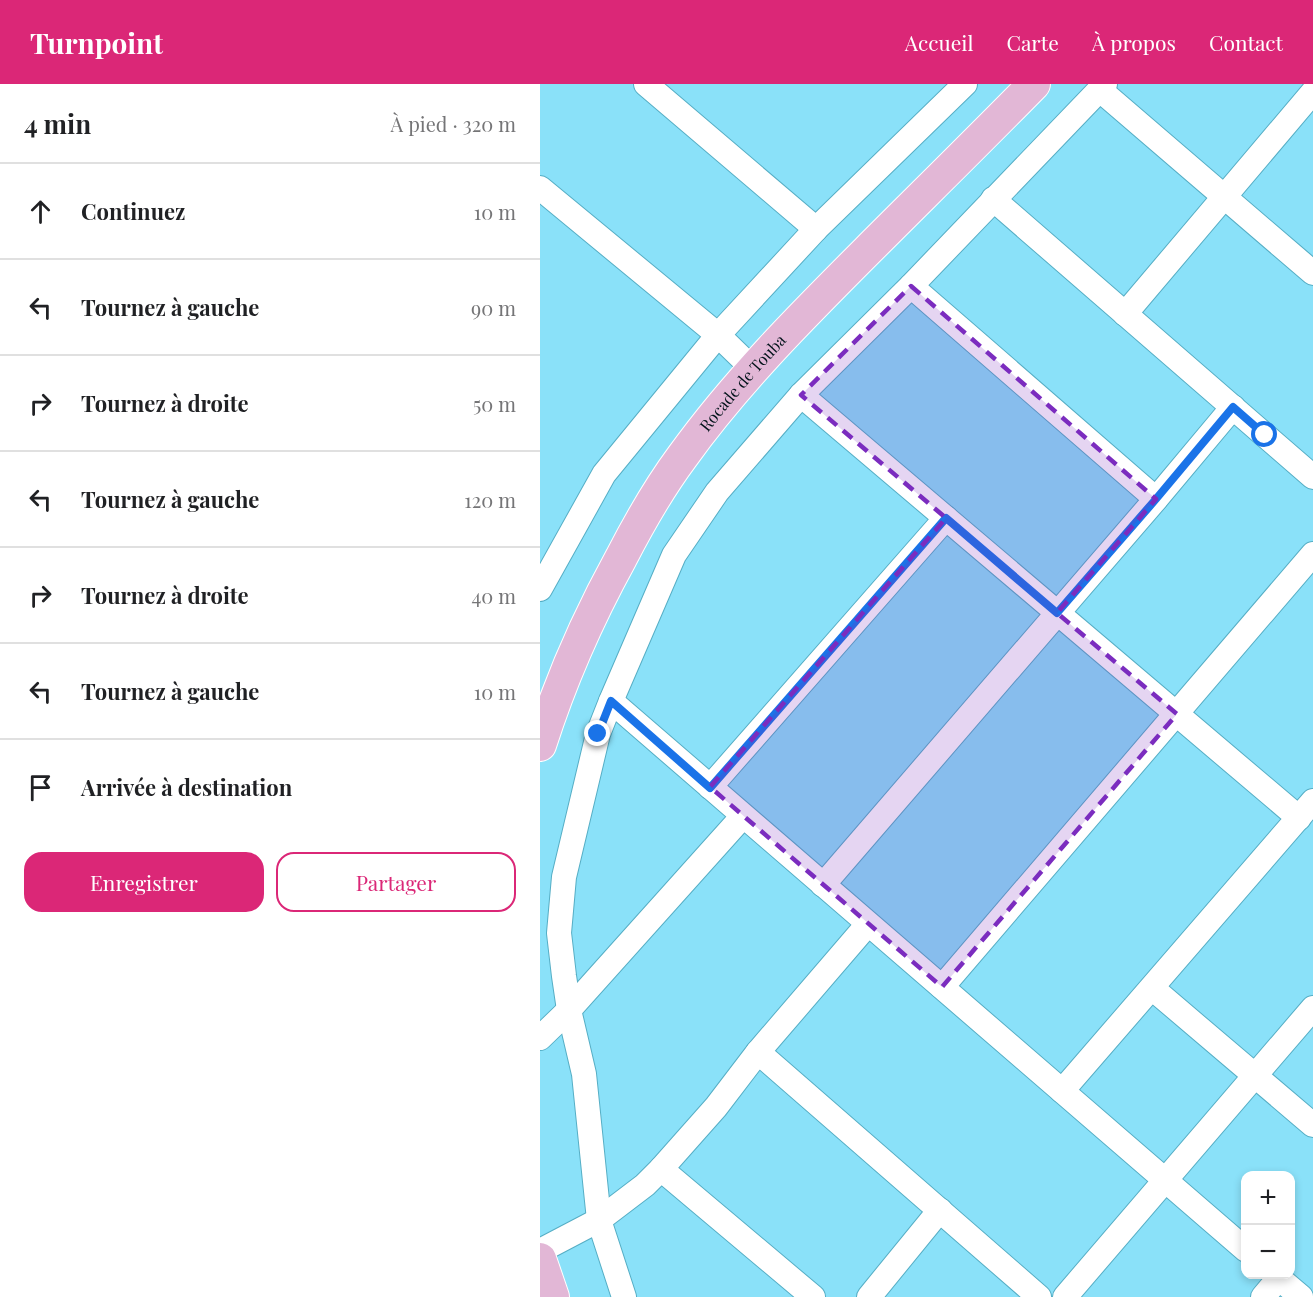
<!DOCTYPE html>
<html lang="fr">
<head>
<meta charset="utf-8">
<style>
	body { margin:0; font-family:"Playfair Display",serif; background:#f2f2f2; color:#202124 }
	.controls { position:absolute; right:18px; bottom:18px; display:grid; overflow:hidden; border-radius:12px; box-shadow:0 3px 9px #0003 }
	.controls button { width:54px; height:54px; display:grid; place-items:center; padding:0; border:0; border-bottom:2px solid #e0e0e0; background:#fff; color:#202124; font:30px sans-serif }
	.stop { position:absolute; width:18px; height:18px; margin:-14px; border:4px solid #1a73e8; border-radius:50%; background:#fff }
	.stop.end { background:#1a73e8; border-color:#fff; box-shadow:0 2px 6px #0008 }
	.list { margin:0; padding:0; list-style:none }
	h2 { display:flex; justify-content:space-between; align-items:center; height:78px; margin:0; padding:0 24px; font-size:26px }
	h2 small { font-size:20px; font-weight:400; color:#757577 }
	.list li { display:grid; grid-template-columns:39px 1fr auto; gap:18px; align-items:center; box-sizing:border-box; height:96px; padding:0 24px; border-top:2px solid #e0e0e0 }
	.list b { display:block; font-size:22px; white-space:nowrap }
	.list em { font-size:20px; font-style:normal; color:#757577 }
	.actions { display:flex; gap:12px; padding:18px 24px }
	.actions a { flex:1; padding:14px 0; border:2px solid #db2777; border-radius:18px; text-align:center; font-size:21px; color:#db2777 }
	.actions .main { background:#db2777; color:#fff }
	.icon { flex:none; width:33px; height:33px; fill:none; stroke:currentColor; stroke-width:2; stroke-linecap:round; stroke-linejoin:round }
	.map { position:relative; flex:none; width:773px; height:1213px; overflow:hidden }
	header { display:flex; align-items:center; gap:36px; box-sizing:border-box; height:84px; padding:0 30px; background:#db2777; color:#fff }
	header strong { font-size:28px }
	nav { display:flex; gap:33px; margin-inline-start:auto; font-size:21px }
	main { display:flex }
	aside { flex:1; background:#fff }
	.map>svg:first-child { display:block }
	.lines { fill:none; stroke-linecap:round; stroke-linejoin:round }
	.minor-casing { stroke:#56aec5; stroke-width:26 }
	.major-casing { stroke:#fff; stroke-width:34 }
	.minor { stroke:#fff; stroke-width:24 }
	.major { stroke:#e2b7d6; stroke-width:32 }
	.route { stroke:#1a73e8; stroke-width:8 }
	.marked { fill:#7b2cbf; fill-opacity:0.2; stroke:#7b2cbf; stroke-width:4.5; stroke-dasharray:12 8; stroke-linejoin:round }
	.labels { text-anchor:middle; stroke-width:6; stroke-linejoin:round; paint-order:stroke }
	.street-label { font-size:16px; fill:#001219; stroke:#e0f8ff }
</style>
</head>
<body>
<header>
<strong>Turnpoint</strong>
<nav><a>Accueil</a><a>Carte</a><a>À propos</a><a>Contact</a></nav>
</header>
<main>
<aside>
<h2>4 min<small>À pied · 320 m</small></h2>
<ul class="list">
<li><svg class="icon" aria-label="ahead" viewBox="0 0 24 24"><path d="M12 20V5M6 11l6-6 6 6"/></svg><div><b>Continuez</b></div><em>10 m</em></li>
<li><svg class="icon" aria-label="left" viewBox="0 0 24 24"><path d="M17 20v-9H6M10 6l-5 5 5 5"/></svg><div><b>Tournez à gauche</b></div><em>90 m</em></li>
<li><svg class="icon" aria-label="right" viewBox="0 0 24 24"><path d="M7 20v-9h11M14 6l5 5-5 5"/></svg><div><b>Tournez à droite</b></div><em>50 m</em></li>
<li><svg class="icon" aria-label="left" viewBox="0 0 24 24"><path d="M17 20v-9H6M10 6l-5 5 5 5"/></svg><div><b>Tournez à gauche</b></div><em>120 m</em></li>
<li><svg class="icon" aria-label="right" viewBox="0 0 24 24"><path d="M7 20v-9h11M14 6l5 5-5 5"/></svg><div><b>Tournez à droite</b></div><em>40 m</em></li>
<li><svg class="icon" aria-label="left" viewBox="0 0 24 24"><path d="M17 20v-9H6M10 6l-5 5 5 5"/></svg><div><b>Tournez à gauche</b></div><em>10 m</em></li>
<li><svg class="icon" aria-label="arrive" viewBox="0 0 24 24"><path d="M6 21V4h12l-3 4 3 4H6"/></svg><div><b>Arrivée à destination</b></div></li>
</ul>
<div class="actions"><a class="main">Enregistrer</a><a>Partager</a></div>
</aside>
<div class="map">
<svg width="773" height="1213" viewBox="0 0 773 1213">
	<rect width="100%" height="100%" fill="#8ae1f9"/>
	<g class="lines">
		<g class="minor-casing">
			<g id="minor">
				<path d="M 106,0 L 276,145"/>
				<path d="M 560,6 L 773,189"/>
				<path d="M 0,104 L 178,251 L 214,286"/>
				<path d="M 453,115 L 773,393"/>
				<path d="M 371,202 L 616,415"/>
				<path d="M 585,230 L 773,8"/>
				<path d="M 261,311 L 759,734"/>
				<path d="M 0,505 L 64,390 L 178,251 L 276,145 L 425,0"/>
				<path d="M 71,617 L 706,1166"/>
				<path d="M 170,703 L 406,434"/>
				<path d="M 283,801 L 616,415 L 693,323"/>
				<path d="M 402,903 L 773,470"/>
				<path d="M 612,904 L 773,1041"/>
				<path d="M 0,954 L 29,926 L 203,732"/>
				<path d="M 218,968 L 499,1213"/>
				<path d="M 522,1007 L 773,717"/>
				<path d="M 121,1085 L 273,1213"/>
				<path d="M 0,1167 L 59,1136 L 105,1101 L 121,1085 L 176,1023 L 218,968 L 328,840"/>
				<path d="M 734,1190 L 761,1213"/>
				<path d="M 84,1213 L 59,1136 L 44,990 L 29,926 L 24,892 L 19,849 L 24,793 L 58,650 L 71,617 L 134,471 L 177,408 L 261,311 L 371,202 L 565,0"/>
				<path d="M 329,1213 L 400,1126"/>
				<path d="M 525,1213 L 773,924"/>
				<path d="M 723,1213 L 739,1194"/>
			</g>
		</g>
		<g class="major-casing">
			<g id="major">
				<path id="s1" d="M 0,661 C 21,595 48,534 81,474 C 99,439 119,404 142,373 C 196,298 262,232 327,167 C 383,111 439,56 494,0"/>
				<path d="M 0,1175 L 13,1213"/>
			</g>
		</g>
		<use href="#minor" class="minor"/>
		<use href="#major" class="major"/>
	</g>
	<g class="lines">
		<path class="route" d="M 58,650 L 71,617 L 170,704 L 406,434 L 517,529 L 616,415 L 693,323 L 725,351"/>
	</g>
	<path class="marked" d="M 371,202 L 616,415 L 517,529 L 637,630 L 402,903 L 170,703 L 406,434 L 261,311 Z"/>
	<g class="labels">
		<g class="street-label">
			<text dy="6" stroke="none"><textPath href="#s1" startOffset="418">Rocade de Touba</textPath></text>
		</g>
	</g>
</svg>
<div class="controls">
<button>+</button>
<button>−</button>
</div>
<div class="stop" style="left:725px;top:351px"></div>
<div class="stop end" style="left:58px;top:650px"></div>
</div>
</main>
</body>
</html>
